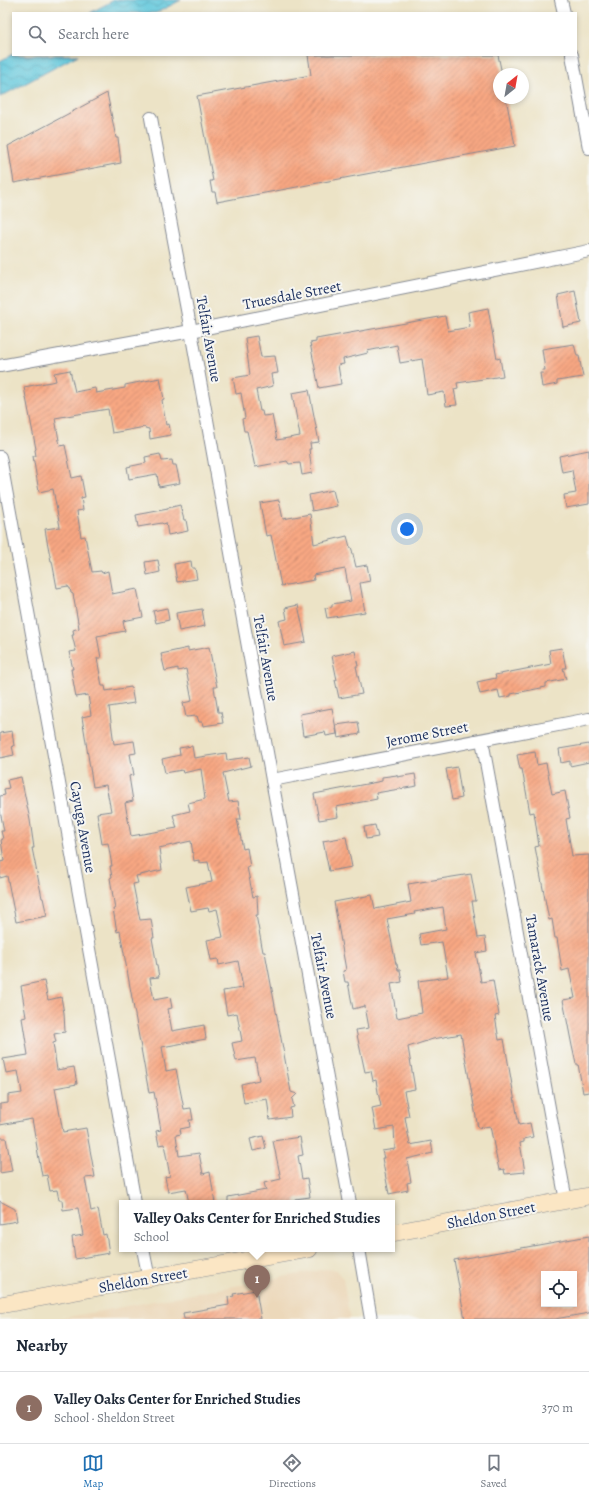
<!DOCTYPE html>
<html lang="en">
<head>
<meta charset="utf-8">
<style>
	body { margin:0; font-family:Alegreya,serif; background:#f6f6f7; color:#1f2937 }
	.controls { position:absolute; right:12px; bottom:12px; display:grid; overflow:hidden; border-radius:0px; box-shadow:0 2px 6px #0003 }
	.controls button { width:36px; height:36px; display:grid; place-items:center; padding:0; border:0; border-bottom:1px solid #e0e1e3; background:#fff; color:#1f2937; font:20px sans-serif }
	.compass { position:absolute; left:493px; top:68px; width:36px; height:36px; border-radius:50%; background:#fff; box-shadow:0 2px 6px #0003; rotate:31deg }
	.you { position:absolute; left:407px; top:529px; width:14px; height:14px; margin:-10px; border:3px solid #fff; border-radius:50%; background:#1a73e8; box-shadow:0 0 0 6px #1a73e833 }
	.badge { display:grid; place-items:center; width:26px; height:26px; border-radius:50%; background:#1f6fb2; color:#fff; font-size:13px; font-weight:700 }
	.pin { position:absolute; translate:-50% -33px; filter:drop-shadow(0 1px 2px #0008) }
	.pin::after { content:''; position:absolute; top:21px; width:14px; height:12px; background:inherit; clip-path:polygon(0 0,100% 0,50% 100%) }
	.popup { position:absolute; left:119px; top:1200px; width:276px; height:52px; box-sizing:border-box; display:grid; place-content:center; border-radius:0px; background:#fff; filter:drop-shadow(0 1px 3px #0005); font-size:13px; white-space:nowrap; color:#747a83 }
	.popup b { font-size:15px; color:#1f2937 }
	.popup::after { content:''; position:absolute; left:50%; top:100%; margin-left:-8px; border:8px solid transparent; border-top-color:#fff }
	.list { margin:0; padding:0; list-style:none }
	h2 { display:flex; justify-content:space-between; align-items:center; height:52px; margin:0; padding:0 16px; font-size:17px }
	h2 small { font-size:13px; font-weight:400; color:#747a83 }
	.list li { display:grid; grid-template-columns:26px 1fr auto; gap:12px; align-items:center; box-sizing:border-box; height:72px; padding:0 16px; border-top:1px solid #e0e1e3 }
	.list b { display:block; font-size:15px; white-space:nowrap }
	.list p { margin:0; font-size:13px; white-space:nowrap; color:#747a83 }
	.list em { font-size:13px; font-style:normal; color:#747a83 }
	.icon { flex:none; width:22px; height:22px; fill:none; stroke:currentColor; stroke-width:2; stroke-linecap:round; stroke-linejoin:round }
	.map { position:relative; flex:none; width:589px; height:1319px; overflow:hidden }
	.search { position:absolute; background:#fff; box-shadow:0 2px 6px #0003; left:12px; right:12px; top:12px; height:44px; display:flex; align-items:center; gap:10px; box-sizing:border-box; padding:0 14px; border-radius:0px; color:#747a83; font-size:15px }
	.sheet { height:124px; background:#fff }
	nav { display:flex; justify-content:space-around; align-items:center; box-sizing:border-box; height:56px; border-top:1px solid #e0e1e3; background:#fff; font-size:11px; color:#747a83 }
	nav a { display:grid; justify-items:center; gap:2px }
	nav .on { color:#1f6fb2 }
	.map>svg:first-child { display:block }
	.built { fill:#ecd8ba }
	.water { fill:url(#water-waves); stroke:#3d7b9d }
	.building { fill:url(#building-hatch); fill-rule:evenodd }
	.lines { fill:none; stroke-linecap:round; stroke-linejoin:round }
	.minor-casing { stroke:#848992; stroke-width:14 }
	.secondary-casing { stroke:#848992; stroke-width:18 }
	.minor { stroke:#fff; stroke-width:12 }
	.secondary { stroke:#fbe6c4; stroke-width:17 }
	.labels { text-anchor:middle; stroke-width:4; stroke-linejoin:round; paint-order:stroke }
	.street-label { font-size:15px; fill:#1b2f5e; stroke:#f6f6f2 }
</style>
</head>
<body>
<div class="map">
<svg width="589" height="1319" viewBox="0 0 589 1319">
	<defs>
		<pattern id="water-waves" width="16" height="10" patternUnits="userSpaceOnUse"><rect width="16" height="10" fill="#5fc7dc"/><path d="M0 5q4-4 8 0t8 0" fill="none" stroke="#4ea2b6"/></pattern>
		<pattern id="building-hatch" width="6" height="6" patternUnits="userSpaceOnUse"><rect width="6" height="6" fill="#f8a782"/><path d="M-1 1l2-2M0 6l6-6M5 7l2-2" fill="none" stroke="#c8886e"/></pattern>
	</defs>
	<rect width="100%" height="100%" fill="#f6f6f2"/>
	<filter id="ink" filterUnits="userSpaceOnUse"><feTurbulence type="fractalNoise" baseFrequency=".025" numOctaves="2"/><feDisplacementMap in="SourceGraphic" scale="8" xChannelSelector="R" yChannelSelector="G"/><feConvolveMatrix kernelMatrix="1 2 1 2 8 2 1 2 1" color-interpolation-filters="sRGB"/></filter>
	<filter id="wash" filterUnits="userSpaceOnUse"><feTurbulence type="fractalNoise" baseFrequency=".012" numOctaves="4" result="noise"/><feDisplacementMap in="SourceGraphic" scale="16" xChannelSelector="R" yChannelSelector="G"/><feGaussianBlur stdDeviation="0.9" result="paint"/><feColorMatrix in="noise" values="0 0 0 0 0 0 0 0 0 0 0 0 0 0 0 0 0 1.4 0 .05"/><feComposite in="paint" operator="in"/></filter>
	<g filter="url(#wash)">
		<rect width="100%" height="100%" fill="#ece3c6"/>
		<path class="built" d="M 326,1269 L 337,1270 L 343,1278 L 350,1319 L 58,1319 Z"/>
		<g class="water">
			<path d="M 114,0 L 181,0 L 156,13 L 90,13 Z"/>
			<path d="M 13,54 L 13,55 L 78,55 L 0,97 L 0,61 Z"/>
		</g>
		<g id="blocks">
			<g class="building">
				<path d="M 308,55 L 498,55 L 502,74 L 499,74 L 499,98 L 506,98 L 515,146 L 217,202 L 215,192 L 212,192 L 210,181 L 213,181 L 197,96 L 311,75 Z"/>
				<path d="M 107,93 L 116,138 L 118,138 L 121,163 L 14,183 L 8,146 Z"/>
				<path d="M 575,291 L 581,323 L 563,327 L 558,295 Z"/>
				<path d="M 488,308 L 497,359 L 500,358 L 503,376 L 457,383 L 458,388 L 454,389 L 457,405 L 446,406 L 444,392 L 427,395 L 422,359 L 400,363 L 397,345 L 367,351 L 368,353 L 343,359 L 344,364 L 338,365 L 341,384 L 319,388 L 310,343 L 316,342 L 316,339 L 445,316 L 448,331 L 470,327 L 468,312 Z"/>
				<path d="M 257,336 L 261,357 L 275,356 L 278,373 L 271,374 L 273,386 L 256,390 L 260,411 L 262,411 L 263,416 L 272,415 L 277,440 L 300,436 L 292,393 L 309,390 L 319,442 L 310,443 L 311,449 L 309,449 L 312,473 L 302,475 L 300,463 L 289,464 L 287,461 L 255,467 L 247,431 L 244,431 L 242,419 L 245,418 L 241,393 L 236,394 L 233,378 L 250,375 L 245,338 Z"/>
				<path d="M 574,344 L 577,356 L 579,356 L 583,377 L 557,381 L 557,384 L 542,387 L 540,373 L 543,373 L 542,370 L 545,370 L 542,349 Z"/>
				<path d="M 70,370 L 75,392 L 95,388 L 96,393 L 125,388 L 125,385 L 160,378 L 164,399 L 162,400 L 166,425 L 169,424 L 171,435 L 150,439 L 149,429 L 145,428 L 145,427 L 112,433 L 108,409 L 55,418 L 60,446 L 65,445 L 72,478 L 81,476 L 85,497 L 81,498 L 83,510 L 77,511 L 81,537 L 85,536 L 92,572 L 101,571 L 102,573 L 108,571 L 112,594 L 137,589 L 143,617 L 123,621 L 125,631 L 97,636 L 101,658 L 97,658 L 102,686 L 105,686 L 106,691 L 131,687 L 134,703 L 109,707 L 114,744 L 134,741 L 136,753 L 130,754 L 134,775 L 129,776 L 133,801 L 125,803 L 131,836 L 177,828 L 173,815 L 190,811 L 188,803 L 205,799 L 201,769 L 183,773 L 182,770 L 165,773 L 162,759 L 180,755 L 179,748 L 192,746 L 194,758 L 226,753 L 227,760 L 249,757 L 251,766 L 223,773 L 229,802 L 238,801 L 241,819 L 237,819 L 243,849 L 247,848 L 250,867 L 247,867 L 253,897 L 257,896 L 258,915 L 256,915 L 263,952 L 265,952 L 291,1092 L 297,1094 L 292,1099 L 294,1107 L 290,1108 L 291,1117 L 270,1120 L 267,1099 L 244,1103 L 241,1084 L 259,1080 L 255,1058 L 236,1061 L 232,1043 L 242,1041 L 237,1013 L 227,1015 L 223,991 L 243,988 L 238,961 L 219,965 L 218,959 L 211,960 L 207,940 L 223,937 L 217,909 L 209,911 L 208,908 L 191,911 L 186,887 L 212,882 L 208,862 L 199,863 L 199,860 L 194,861 L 191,841 L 159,848 L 162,870 L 136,876 L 138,883 L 133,884 L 140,920 L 151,919 L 154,938 L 152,938 L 159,977 L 150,978 L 154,1000 L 170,997 L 172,1008 L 168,1009 L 172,1031 L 204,1025 L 206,1039 L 162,1047 L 166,1071 L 176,1069 L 184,1109 L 191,1108 L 193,1120 L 189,1120 L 190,1127 L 180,1129 L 181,1134 L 176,1135 L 179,1156 L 199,1153 L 203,1174 L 210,1172 L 215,1203 L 189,1203 L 186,1189 L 168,1192 L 165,1177 L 170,1176 L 164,1144 L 159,1145 L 156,1131 L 161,1130 L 154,1092 L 149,1093 L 120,931 L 117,932 L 113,909 L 115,909 L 110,878 L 112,877 L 110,866 L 112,866 L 108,843 L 102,844 L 97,813 L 111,811 L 106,785 L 93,787 L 82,717 L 91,715 L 88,695 L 76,697 L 71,669 L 73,669 L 69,652 L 76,651 L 72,635 L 74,635 L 73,630 L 79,628 L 73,594 L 71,593 L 70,588 L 69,588 L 68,586 L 57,588 L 52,561 L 51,561 L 47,541 L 45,529 L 60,527 L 53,489 L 39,492 L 33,456 L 36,456 L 35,450 L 36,449 L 24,387 L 56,381 L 54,373 Z"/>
				<path d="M 589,450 L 589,504 L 566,508 L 564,495 L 576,493 L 572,470 L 562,472 L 559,456 Z"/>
				<path d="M 160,454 L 162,461 L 172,460 L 173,465 L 176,465 L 180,483 L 159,487 L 157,474 L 129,479 L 127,467 L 146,463 L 145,457 Z"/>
				<path d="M 333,490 L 337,506 L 312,511 L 309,495 Z"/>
				<path d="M 279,500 L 283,519 L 310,514 L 314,544 L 347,536 L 350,547 L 351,547 L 352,550 L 356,567 L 367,565 L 370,581 L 360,583 L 365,612 L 327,618 L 325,608 L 332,607 L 332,604 L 351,601 L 345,569 L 313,575 L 314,580 L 281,586 L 271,535 L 266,536 L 260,503 Z"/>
				<path d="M 180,505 L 184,520 L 186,520 L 188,531 L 168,535 L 166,523 L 163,524 L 162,523 L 138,527 L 136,515 L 168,509 L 168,508 Z"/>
				<path d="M 158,560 L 160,572 L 147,575 L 145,562 Z"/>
				<path d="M 191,561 L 192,568 L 195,568 L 197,579 L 177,582 L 174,564 Z"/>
				<path d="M 298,605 L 306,642 L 284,646 L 279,621 L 287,619 L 285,608 Z"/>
				<path d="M 167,608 L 169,620 L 156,623 L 153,611 Z"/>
				<path d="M 202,609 L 205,626 L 179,631 L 176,613 Z"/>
				<path d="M 209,647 L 217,687 L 214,687 L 218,712 L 221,712 L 223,723 L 203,726 L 202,722 L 199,722 L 197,716 L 186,717 L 183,703 L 192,701 L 186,669 L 178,671 L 178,668 L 165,671 L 161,654 L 188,648 L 188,651 Z"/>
				<path d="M 562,648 L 566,668 L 563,668 L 566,679 L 546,683 L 546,687 L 511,694 L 511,696 L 500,698 L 498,690 L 480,694 L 477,682 L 496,678 L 495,675 L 551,664 L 549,650 Z"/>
				<path d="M 355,651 L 358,666 L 356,666 L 362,694 L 339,698 L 335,680 L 337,680 L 332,656 Z"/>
				<path d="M 332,708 L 337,734 L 326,736 L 325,732 L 303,736 L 300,714 Z"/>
				<path d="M 358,722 L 360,734 L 338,738 L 336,725 Z"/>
				<path d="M 12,731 L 14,746 L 12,746 L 14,755 L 0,758 L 0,733 Z"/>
				<path d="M 589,744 L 589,762 L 570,766 L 570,761 L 561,763 L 559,749 Z"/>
				<path d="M 535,752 L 537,765 L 546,763 L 552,794 L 565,791 L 570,818 L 566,819 L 572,856 L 589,855 L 589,1092 L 583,1093 L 578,1064 L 576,1064 L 572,1046 L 563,1000 L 575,998 L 569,969 L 562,971 L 557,938 L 555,938 L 552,919 L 549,920 L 535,847 L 539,846 L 534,812 L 530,813 L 522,769 L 520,769 L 517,755 Z"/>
				<path d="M 457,767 L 462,798 L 452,800 L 446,769 Z"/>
				<path d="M 415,774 L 417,786 L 376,793 L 377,799 L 336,807 L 338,817 L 319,820 L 314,794 L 382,781 L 382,777 L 397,775 L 397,777 Z"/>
				<path d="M 21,777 L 30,820 L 34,848 L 32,848 L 42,898 L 43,898 L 47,916 L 16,922 L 7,876 L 0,878 L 0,862 L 4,861 L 1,840 L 3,839 L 1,831 L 4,831 L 0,811 L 0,796 L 5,795 L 4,789 L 9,788 L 7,780 Z"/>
				<path d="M 375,825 L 378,837 L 366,839 L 364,827 Z"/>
				<path d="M 346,837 L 352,867 L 329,871 L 323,841 Z"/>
				<path d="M 471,874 L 476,901 L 472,901 L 478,938 L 485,937 L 487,951 L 476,953 L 481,982 L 493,980 L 499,1015 L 495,1016 L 499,1040 L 504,1039 L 519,1125 L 530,1123 L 533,1137 L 524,1139 L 524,1142 L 520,1143 L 525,1172 L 505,1174 L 504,1169 L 499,1170 L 490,1126 L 478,1128 L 461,1034 L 433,1039 L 408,1047 L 415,1089 L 404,1091 L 409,1116 L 405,1117 L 410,1145 L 431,1141 L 433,1153 L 407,1159 L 411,1182 L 407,1183 L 408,1190 L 389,1194 L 382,1158 L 384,1158 L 382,1151 L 395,1149 L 394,1127 L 376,1130 L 372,1108 L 381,1106 L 378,1092 L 376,1080 L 373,1081 L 371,1071 L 365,1072 L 356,1030 L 369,1028 L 365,1006 L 353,1009 L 348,982 L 345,982 L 343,971 L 346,970 L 334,902 L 372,895 L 375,909 L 411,902 L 408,884 ZM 443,907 L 446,929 L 419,934 L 421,945 L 442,942 L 448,977 L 418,981 L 422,1013 L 397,1018 L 391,984 L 402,982 L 400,970 L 398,970 L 397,964 L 396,964 L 387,919 L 415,914 L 414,912 Z"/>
				<path d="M 44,981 L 48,1000 L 61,997 L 64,1013 L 65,1032 L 54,1034 L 56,1042 L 53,1043 L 57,1070 L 74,1067 L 77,1084 L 55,1088 L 63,1132 L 86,1128 L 95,1177 L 85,1178 L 91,1211 L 98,1209 L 103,1235 L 106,1234 L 109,1253 L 75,1259 L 72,1237 L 83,1235 L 78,1208 L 63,1210 L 62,1200 L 59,1200 L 57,1190 L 50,1191 L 47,1175 L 42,1176 L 32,1119 L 0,1125 L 0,1104 L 8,1103 L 8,1095 L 22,1093 L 18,1071 L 6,1073 L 3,1059 L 28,1055 L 22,1018 L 26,1017 L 21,986 Z"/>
				<path d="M 263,1136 L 266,1148 L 253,1151 L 250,1139 Z"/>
				<path d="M 300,1137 L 303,1155 L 298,1156 L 302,1179 L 307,1178 L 310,1197 L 295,1199 L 296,1203 L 228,1203 L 228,1197 L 266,1190 L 264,1183 L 281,1179 L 273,1141 Z"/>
				<path d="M 0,1138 L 6,1138 L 12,1171 L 0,1173 Z"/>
				<path d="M 0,1201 L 15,1209 L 17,1221 L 0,1224 Z"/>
				<path d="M 589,1236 L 589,1313 L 555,1319 L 465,1319 L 454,1260 ZM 544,1274 L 574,1274 L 574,1304 L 544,1304 Z"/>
				<path d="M 256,1290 L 261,1319 L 184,1319 L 183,1313 L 229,1305 L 228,1297 L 234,1296 L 233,1294 Z"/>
			</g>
		</g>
	</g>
	<g filter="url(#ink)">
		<use href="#blocks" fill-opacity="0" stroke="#848992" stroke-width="1"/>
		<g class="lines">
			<g class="minor-casing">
				<g id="minor">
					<path d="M 561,0 L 564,13"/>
					<path d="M 572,55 L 589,148"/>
					<path d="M 151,118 L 191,331 L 272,780 L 350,1203"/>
					<path d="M 0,366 L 191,331 L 589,251"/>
					<path d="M 0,457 L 135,1203"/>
					<path d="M 482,740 L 566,1201"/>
					<path d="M 272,780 L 589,719"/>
					<path d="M 143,1249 L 149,1279"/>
					<path d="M 359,1249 L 371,1319"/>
				</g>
			</g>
			<g class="secondary-casing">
				<g id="secondary">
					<path d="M 392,1233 L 589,1196"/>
					<path d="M 0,1305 L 309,1249"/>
				</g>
			</g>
			<use href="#minor" class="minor"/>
			<use href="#secondary" class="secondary"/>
		</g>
	</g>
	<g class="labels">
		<g class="street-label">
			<text transform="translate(292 295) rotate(-11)" y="5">Truesdale Street</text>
			<text transform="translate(209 339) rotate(80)" y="5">Telfair Avenue</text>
			<text transform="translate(266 658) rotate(80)" y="5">Telfair Avenue</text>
			<text transform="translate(427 734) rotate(-11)" y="5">Jerome Street</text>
			<text transform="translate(83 827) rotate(80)" y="5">Cayuga Avenue</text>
			<text transform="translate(540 968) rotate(80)" y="5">Tamarack Avenue</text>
			<text transform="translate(324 976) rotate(79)" y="5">Telfair Avenue</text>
			<text transform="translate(491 1215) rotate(-11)" y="5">Sheldon Street</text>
			<text transform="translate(143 1280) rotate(-10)" y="5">Sheldon Street</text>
		</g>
	</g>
</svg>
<div class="controls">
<button><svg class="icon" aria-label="locate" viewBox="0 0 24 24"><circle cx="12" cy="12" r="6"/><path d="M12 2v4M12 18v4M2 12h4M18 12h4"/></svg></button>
</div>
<svg class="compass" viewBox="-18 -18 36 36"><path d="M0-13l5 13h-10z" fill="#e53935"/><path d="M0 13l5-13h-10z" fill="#747a83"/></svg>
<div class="you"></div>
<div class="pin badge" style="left:257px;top:1298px;background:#8d6e63">1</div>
<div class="popup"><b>Valley Oaks Center for Enriched Studies</b>School</div>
<div class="search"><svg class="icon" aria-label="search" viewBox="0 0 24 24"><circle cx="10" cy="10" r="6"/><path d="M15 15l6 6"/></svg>Search here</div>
</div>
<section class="sheet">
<h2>Nearby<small></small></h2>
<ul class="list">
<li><span class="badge" style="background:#8d6e63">1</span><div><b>Valley Oaks Center for Enriched Studies</b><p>School · Sheldon Street</p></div><em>370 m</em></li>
</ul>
</section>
<nav>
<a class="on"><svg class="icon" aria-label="map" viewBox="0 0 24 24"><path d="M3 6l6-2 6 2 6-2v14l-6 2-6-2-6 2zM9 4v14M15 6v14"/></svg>Map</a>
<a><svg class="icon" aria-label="directions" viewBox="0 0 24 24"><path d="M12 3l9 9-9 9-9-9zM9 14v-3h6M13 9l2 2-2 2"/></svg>Directions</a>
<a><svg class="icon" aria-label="saved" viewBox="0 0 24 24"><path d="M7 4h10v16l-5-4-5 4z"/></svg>Saved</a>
</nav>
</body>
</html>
